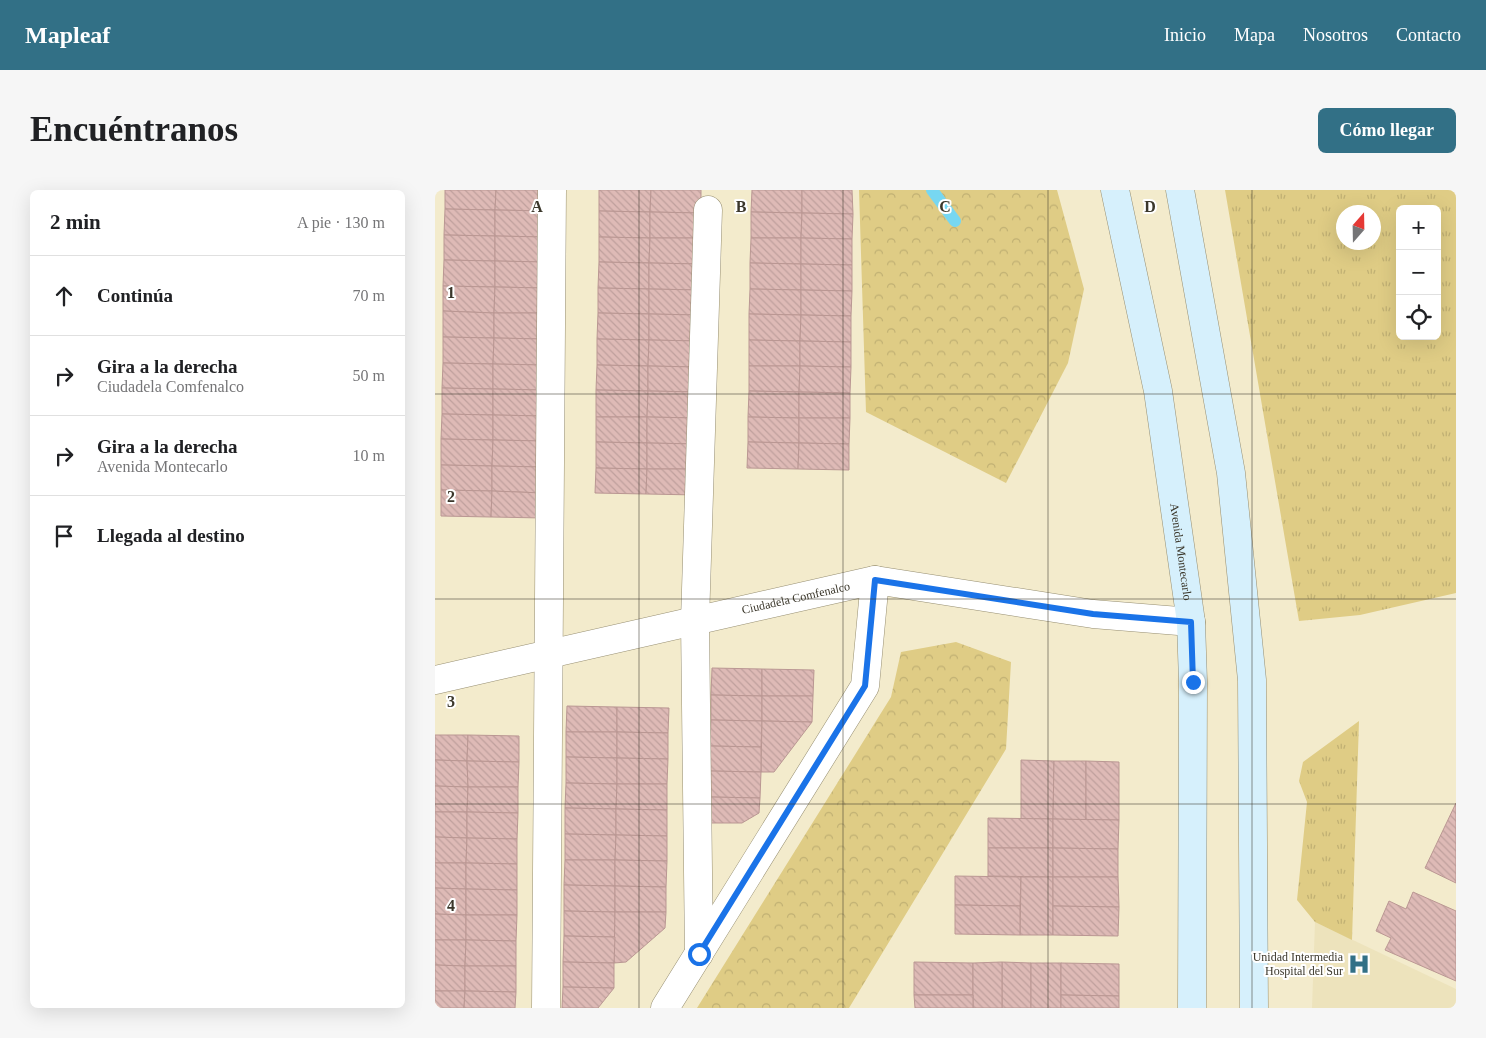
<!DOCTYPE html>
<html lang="es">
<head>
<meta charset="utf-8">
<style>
	body { margin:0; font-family:"Times New Roman",serif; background:#f6f6f6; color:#202124 }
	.controls { position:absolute; right:15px; top:15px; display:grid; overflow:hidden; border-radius:8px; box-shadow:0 5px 20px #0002 }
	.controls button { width:45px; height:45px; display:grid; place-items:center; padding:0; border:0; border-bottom:1px solid #e0e0e0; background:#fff; color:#202124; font:25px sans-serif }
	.compass { position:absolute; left:901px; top:15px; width:45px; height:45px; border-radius:50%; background:#fff; box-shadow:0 5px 20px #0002; rotate:20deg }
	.stop { position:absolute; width:15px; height:15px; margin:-11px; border:4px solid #1a73e8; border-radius:50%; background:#fff }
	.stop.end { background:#1a73e8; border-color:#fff; box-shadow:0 1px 5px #0008 }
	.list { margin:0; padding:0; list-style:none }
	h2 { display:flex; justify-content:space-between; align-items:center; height:65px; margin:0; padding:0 20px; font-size:21px }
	h2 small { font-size:16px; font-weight:400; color:#757577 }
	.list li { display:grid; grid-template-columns:32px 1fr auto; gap:15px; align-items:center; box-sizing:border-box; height:80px; padding:0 20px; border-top:1px solid #e0e0e0 }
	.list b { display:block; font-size:19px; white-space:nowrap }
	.list p { margin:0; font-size:16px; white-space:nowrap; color:#757577 }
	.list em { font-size:16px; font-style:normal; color:#757577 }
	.icon { flex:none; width:28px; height:28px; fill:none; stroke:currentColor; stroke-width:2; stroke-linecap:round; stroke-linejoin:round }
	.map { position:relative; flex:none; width:1021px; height:818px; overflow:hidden; border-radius:8px }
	header { display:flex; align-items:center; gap:30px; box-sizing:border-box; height:70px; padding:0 25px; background:#327086; color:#fff }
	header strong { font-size:24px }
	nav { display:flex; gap:28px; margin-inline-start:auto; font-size:18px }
	.intro { display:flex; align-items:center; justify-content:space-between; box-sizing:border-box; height:120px; padding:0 30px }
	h1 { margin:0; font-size:35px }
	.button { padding:12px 22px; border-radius:8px; background:#327086; color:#fff; font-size:18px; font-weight:700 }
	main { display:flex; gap:30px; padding:0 30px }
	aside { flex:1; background:#fff; border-radius:8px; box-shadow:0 5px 20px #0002 }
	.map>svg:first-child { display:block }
	.built { fill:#ede3bc }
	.grass { fill:url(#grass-tufts); fill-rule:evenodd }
	.forest { fill:url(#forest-crowns) }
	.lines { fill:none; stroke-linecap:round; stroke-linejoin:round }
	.stream { stroke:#77d7f1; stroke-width:12 }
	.building { fill:url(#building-back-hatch); stroke:#ba9793 }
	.pedestrian-casing { stroke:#968e71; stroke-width:29 }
	.minor-casing { stroke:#968e71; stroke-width:29 }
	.secondary-casing { stroke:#968e71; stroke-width:29 }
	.pedestrian { stroke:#fff; stroke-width:28 }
	.minor { stroke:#fff; stroke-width:28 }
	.secondary { stroke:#d6f0fc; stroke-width:28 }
	.route { stroke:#1a73e8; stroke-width:6 }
	.grid { fill:none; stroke:#3b372b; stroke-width:1; stroke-opacity:0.55 }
	.labels { text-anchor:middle; stroke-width:4; stroke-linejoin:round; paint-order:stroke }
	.street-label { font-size:12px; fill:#3b372b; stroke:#fff }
	.poi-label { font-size:12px; fill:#3b372b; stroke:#fff; text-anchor:end }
	.grid-label { font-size:16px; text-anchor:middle; font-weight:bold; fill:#3b372b; stroke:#fff; stroke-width:4; stroke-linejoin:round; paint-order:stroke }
</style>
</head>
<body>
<header>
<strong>Mapleaf</strong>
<nav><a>Inicio</a><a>Mapa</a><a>Nosotros</a><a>Contacto</a></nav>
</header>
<div class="intro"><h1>Encuéntranos</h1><a class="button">Cómo llegar</a></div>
<main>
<aside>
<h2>2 min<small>A pie · 130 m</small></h2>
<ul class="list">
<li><svg class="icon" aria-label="ahead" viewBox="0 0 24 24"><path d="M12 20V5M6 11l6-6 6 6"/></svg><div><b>Continúa</b></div><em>70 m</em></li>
<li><svg class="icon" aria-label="right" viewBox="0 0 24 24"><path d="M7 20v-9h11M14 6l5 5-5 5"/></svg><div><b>Gira a la derecha</b><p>Ciudadela Comfenalco</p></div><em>50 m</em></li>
<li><svg class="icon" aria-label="right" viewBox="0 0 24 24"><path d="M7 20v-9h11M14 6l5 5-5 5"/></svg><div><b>Gira a la derecha</b><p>Avenida Montecarlo</p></div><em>10 m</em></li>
<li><svg class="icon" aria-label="arrive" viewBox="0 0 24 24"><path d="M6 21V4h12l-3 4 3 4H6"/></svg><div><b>Llegada al destino</b></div></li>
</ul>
</aside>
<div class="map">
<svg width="1021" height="818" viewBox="0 0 1021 818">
	<defs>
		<pattern id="grass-tufts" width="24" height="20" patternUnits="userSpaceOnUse" patternTransform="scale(1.25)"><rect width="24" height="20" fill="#dfcc85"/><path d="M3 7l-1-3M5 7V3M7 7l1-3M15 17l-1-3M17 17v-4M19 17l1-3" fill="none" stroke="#c0b073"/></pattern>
		<pattern id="forest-crowns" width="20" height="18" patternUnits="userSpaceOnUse" patternTransform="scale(1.25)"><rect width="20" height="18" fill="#dfcc85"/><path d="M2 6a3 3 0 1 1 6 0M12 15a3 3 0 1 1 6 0" fill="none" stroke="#c0b073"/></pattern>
		<pattern id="building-back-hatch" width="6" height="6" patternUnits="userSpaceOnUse" patternTransform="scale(1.25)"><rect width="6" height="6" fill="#debab6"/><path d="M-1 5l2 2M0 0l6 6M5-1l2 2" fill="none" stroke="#bfa09d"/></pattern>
	</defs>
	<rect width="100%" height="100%" fill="#f3ebcc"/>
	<path class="built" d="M 880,732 L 1021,799 L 1021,818 L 877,818 Z"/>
	<g class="grass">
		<path d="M 790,0 L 1021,0 L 1021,403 L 925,425 L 864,431 ZM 965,19 L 1002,19 L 1002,146 L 965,146 ZM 908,22 L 938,22 L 938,52 L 908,52 Z"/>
		<path d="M 924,531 L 917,750 L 880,732 L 862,710 L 872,612 L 864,591 L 868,572 Z"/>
	</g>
	<g class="forest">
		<path d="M 424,0 L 622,0 L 649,99 L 633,173 L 571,293 L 431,222 Z"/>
		<path d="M 521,452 L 576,472 L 571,559 L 414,818 L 262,818 L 456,507 L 466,462 Z"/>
	</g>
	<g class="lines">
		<path class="stream" d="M 497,0 L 520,31"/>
	</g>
	<g class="building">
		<path d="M 10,0 L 61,0 L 60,20 L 10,19 Z"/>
		<path d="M 61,0 L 112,0 L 112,21 L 60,20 Z"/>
		<path d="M 164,0 L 216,0 L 215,22 L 164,21 Z"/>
		<path d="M 216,0 L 266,0 L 266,23 L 215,22 Z"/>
		<path d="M 317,0 L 367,0 L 367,23 L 316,22 Z"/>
		<path d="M 367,0 L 417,0 L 418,24 L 367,23 Z"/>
		<path d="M 10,19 L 60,20 L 60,46 L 9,45 Z"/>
		<path d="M 60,20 L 112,21 L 111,47 L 60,46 Z"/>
		<path d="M 164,21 L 215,22 L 215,48 L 164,47 Z"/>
		<path d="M 215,22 L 266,23 L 265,48 L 215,48 Z"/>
		<path d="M 316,22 L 367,23 L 366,48 L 316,48 Z"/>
		<path d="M 367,23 L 418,24 L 417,49 L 366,48 Z"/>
		<path d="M 9,45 L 60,46 L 60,71 L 9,70 Z"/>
		<path d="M 60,46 L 111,47 L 111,72 L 60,71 Z"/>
		<path d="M 164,47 L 215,48 L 214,73 L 164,72 Z"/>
		<path d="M 215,48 L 265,48 L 265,74 L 214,73 Z"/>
		<path d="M 316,48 L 366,48 L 366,74 L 315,73 Z"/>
		<path d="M 366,48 L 417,49 L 417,75 L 366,74 Z"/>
		<path d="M 9,70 L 60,71 L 60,97 L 8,96 Z"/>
		<path d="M 60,71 L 111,72 L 110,98 L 60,97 Z"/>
		<path d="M 164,72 L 214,73 L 214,99 L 163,98 Z"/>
		<path d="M 214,73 L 265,74 L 265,100 L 214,99 Z"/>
		<path d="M 315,73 L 366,74 L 366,100 L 315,99 Z"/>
		<path d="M 366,74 L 417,75 L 417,101 L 366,100 Z"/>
		<path d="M 8,96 L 60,97 L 59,123 L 8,121 Z"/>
		<path d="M 60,97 L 110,98 L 110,123 L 59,123 Z"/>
		<path d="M 163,98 L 214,99 L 214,124 L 163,123 Z"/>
		<path d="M 214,99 L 265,100 L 265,125 L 214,124 Z"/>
		<path d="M 315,99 L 366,100 L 366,125 L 314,124 Z"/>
		<path d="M 366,100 L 417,101 L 416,126 L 366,125 Z"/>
		<path d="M 8,121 L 59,123 L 59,148 L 8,147 Z"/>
		<path d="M 59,123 L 110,123 L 109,149 L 59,148 Z"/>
		<path d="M 163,123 L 214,124 L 214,150 L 162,149 Z"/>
		<path d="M 214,124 L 265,125 L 264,151 L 214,150 Z"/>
		<path d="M 314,124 L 366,125 L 365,151 L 314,150 Z"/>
		<path d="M 366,125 L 416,126 L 416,152 L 365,151 Z"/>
		<path d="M 8,147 L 59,148 L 58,174 L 8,173 Z"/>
		<path d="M 59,148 L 109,149 L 110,175 L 58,174 Z"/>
		<path d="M 162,149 L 214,150 L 213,176 L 162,175 Z"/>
		<path d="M 214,150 L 264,151 L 263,177 L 213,176 Z"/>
		<path d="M 314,150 L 365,151 L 365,176 L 314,176 Z"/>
		<path d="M 365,151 L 416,152 L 416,177 L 365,176 Z"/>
		<path d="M 8,173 L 58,174 L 58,199 L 7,198 Z"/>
		<path d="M 58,174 L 110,175 L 109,200 L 58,199 Z"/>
		<path d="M 162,175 L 213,176 L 213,201 L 161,200 Z"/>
		<path d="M 213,176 L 263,177 L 264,202 L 213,201 Z"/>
		<path d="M 314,176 L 365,176 L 364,202 L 314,201 Z"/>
		<path d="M 365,176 L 416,177 L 415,203 L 364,202 Z"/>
		<path d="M 7,198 L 58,199 L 58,225 L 7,224 Z"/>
		<path d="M 58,199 L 109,200 L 109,226 L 58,225 Z"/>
		<path d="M 161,200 L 213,201 L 212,227 L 161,227 Z"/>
		<path d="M 213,201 L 264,202 L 263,228 L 212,227 Z"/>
		<path d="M 314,201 L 364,202 L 364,228 L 313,227 Z"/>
		<path d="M 364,202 L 415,203 L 415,228 L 364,228 Z"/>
		<path d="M 7,224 L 58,225 L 58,250 L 6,249 Z"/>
		<path d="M 58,225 L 109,226 L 108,251 L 58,250 Z"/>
		<path d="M 161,227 L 212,227 L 212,253 L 161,252 Z"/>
		<path d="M 212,227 L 263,228 L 263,254 L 212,253 Z"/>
		<path d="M 313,227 L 364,228 L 364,253 L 313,252 Z"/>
		<path d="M 364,228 L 415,228 L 414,254 L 364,253 Z"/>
		<path d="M 6,249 L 58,250 L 57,276 L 6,275 Z"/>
		<path d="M 58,250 L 108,251 L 108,277 L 57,276 Z"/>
		<path d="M 161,252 L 212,253 L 212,279 L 161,278 Z"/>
		<path d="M 313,252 L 364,253 L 363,279 L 312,278 Z"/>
		<path d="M 212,253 L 263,254 L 262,279 L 212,279 Z"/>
		<path d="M 364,253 L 414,254 L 414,280 L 363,279 Z"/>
		<path d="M 6,275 L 57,276 L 57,301 L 6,300 Z"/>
		<path d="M 57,276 L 108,277 L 108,303 L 57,301 Z"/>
		<path d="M 161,278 L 212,279 L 211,304 L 160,303 Z"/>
		<path d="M 212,279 L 262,279 L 262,305 L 211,304 Z"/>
		<path d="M 6,300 L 57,301 L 56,327 L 6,326 Z"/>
		<path d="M 57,301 L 108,303 L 108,328 L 56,327 Z"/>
		<path d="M 277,478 L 327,479 L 327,506 L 276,505 Z"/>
		<path d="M 327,479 L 379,480 L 378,506 L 327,506 Z"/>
		<path d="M 276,505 L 327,506 L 327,531 L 276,530 Z"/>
		<path d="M 327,506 L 378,506 L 377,532 L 327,531 Z"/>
		<path d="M 132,516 L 182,517 L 182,542 L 131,542 Z"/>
		<path d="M 182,517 L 234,518 L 233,543 L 182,542 Z"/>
		<path d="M 276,530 L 327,531 L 326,557 L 275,556 Z"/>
		<path d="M 327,531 L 377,532 L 339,582 L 326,582 Z"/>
		<path d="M 131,542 L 182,542 L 182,568 L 131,567 Z"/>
		<path d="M 182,542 L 233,543 L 233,569 L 182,568 Z"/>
		<path d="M 0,545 L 33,545 L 32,571 L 0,570 Z"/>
		<path d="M 33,545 L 84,546 L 84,572 L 32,571 Z"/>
		<path d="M 275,556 L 326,557 L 326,582 L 275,581 Z"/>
		<path d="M 131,567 L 182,568 L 182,594 L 131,593 Z"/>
		<path d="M 182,568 L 233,569 L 232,594 L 182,594 Z"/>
		<path d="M 0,570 L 32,571 L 33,597 L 0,596 Z"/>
		<path d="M 586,570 L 619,571 L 618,629 L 586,629 Z"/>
		<path d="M 32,571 L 84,572 L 83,597 L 33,597 Z"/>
		<path d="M 619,571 L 651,571 L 651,630 L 618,629 Z"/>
		<path d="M 651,571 L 684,572 L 684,630 L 651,630 Z"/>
		<path d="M 275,581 L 326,582 L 325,608 L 275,607 Z"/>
		<path d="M 131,593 L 182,594 L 181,619 L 130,618 Z"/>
		<path d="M 182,594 L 232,594 L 232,620 L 181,619 Z"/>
		<path d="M 0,596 L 33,597 L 32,622 L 0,622 Z"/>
		<path d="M 33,597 L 83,597 L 83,623 L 32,622 Z"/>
		<path d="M 275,607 L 325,608 L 324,623 L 307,633 L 274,633 Z"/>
		<path d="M 1021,613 L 1021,693 L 990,678 Z"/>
		<path d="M 130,618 L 181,619 L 181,645 L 130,644 Z"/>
		<path d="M 181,619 L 232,620 L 232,646 L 181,645 Z"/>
		<path d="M 0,622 L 32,622 L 32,648 L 0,647 Z"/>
		<path d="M 32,622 L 83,623 L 82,649 L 32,648 Z"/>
		<path d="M 553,628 L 618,629 L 618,658 L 553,658 Z"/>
		<path d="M 618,629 L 684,630 L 683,659 L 618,658 Z"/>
		<path d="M 130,644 L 181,645 L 180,670 L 130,670 Z"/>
		<path d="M 181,645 L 232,646 L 232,671 L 180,670 Z"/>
		<path d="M 0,647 L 32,648 L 31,673 L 0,673 Z"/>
		<path d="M 32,648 L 82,649 L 82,674 L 31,673 Z"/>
		<path d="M 553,658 L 618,658 L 618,687 L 553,686 Z"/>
		<path d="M 618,658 L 683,659 L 683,687 L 618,687 Z"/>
		<path d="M 130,670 L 180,670 L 180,696 L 129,695 Z"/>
		<path d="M 180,670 L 232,671 L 231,697 L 180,696 Z"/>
		<path d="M 0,673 L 31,673 L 31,699 L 0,698 Z"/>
		<path d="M 31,673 L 82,674 L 82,700 L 31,699 Z"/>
		<path d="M 520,686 L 586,687 L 585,716 L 520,715 Z"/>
		<path d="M 586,687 L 618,687 L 618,745 L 585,745 Z"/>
		<path d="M 618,687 L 683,687 L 684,717 L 618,716 Z"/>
		<path d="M 129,695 L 180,696 L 180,722 L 129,721 Z"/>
		<path d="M 180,696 L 231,697 L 231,722 L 180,722 Z"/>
		<path d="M 0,698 L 31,699 L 31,725 L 0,724 Z"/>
		<path d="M 31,699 L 82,700 L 82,725 L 31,725 Z"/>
		<path d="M 978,702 L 1021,721 L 1021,791 L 950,760 L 956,748 L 941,741 L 954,711 L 971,719 Z"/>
		<path d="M 520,715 L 585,716 L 585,745 L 520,744 Z"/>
		<path d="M 618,716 L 684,717 L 683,746 L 618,745 Z"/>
		<path d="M 129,721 L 180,722 L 180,747 L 129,746 Z"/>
		<path d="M 180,722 L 231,722 L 230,738 L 191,772 L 179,773 Z"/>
		<path d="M 0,724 L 31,725 L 31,750 L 0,750 Z"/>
		<path d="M 31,725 L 82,725 L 81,751 L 31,750 Z"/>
		<path d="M 129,746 L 180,747 L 179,773 L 128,772 Z"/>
		<path d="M 0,750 L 31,750 L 30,776 L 0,775 Z"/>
		<path d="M 31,750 L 81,751 L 81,776 L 30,776 Z"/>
		<path d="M 128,772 L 179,773 L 179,798 L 128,797 Z"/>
		<path d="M 479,772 L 538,773 L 538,805 L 479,805 Z"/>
		<path d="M 567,772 L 596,773 L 596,818 L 567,818 Z"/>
		<path d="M 567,772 L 567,818 L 538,818 L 538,773 Z"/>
		<rect x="596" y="773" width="30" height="45"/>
		<path d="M 626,773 L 684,774 L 684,806 L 626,805 Z"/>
		<path d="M 0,775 L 30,776 L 30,801 L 0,801 Z"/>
		<path d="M 30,776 L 81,776 L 81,802 L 30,801 Z"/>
		<path d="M 128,797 L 179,798 L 163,818 L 127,818 Z"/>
		<path d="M 0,801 L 30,801 L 29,818 L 0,818 Z"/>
		<path d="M 30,801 L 81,802 L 80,818 L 29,818 Z"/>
		<path d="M 479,805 L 538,805 L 538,818 L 480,818 Z"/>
		<path d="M 626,805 L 684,806 L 684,818 L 626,818 Z"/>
	</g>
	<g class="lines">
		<g class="pedestrian-casing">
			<g id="pedestrian">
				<path d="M 264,764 L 260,431 L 273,20"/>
				<path d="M 111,818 L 117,0"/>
			</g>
		</g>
		<g class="minor-casing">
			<g id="minor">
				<path id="s1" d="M 0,490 L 440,390 L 658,424 L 756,432"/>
				<path d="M 230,818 L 430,496 L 440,390"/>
			</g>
		</g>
		<g class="secondary-casing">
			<g id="secondary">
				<path id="s2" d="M 680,0 L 723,201 L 756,432 L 758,492 L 757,818"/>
				<path d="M 745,0 L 796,283 L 817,490 L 819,818"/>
			</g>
		</g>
		<use href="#pedestrian" class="pedestrian"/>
		<use href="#minor" class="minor"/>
		<use href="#secondary" class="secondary"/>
	</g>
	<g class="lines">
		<path class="route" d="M 264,764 L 430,496 L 440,390 L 658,424 L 756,432 L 758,492"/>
	</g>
	<path class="grid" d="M 204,0 L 204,818M 408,0 L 408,818M 613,0 L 613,818M 817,0 L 817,818M 0,204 L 1021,204M 0,409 L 1021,409M 0,614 L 1021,614"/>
	<defs>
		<g id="hospital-bare" transform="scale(1.725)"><path d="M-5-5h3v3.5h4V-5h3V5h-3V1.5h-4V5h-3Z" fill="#327086" stroke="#fff" stroke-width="2.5" paint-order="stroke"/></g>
	</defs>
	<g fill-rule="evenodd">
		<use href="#hospital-bare" x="924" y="774"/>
	</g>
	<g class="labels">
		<g class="street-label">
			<text dy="4" stroke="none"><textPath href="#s2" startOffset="368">Avenida Montecarlo</textPath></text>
			<text dy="4" stroke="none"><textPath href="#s1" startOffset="370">Ciudadela Comfenalco</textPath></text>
		</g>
		<g class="poi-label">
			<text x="908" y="771">Unidad Intermedia<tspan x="908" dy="14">Hospital del Sur</tspan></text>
		</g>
	</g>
	<g class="grid-label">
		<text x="102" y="22">A</text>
		<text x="306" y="22">B</text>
		<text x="510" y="22">C</text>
		<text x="715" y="22">D</text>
		<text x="16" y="108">1</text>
		<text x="16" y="312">2</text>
		<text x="16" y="517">3</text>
		<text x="16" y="721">4</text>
	</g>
</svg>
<div class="controls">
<button>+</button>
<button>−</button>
<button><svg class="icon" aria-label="locate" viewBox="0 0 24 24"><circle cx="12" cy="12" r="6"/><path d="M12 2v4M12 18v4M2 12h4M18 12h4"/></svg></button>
</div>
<svg class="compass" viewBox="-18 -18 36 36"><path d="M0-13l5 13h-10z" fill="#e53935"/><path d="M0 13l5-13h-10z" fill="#757577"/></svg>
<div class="stop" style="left:264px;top:764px"></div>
<div class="stop end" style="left:758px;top:492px"></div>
</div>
</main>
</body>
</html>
